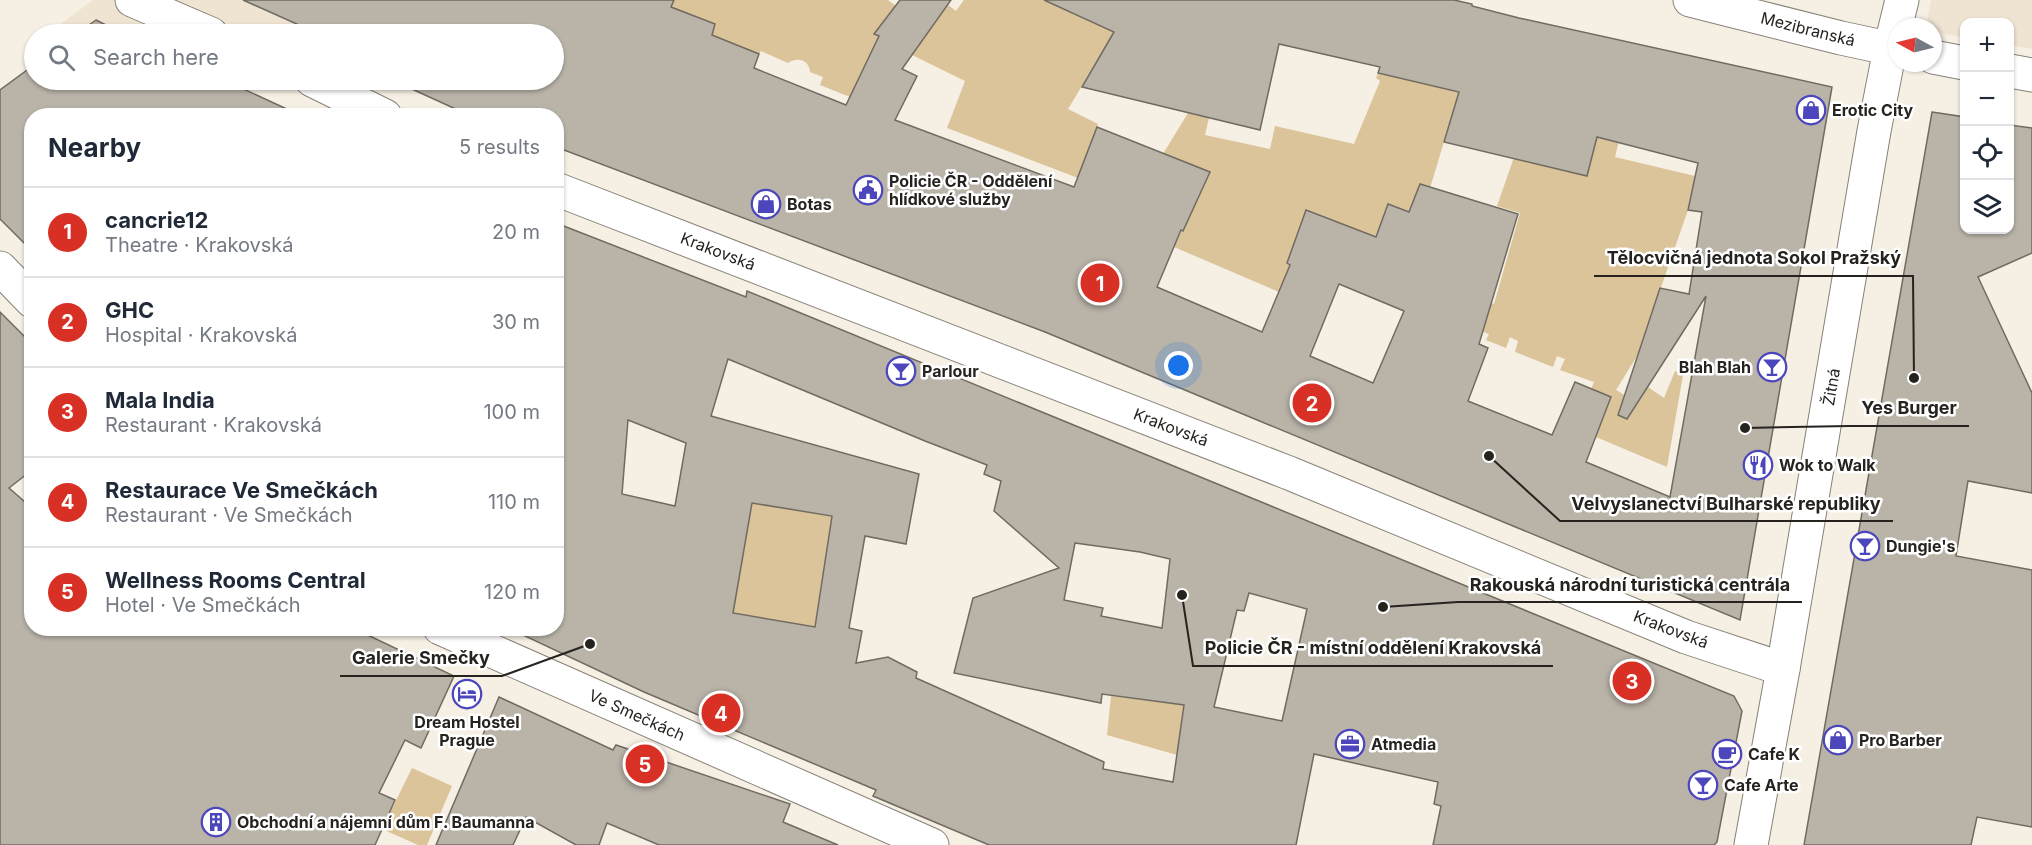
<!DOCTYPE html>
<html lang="en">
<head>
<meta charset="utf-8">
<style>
	body { margin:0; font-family:Inter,sans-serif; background:#f2f2f3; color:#1f2937 }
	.controls { position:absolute; right:18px; top:18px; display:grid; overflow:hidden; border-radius:12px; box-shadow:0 2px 4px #0004 }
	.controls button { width:54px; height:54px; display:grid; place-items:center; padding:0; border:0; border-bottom:2px solid #e0e1e3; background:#fff; color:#1f2937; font:30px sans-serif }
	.compass { position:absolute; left:1888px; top:18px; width:54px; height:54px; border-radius:50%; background:#fff; box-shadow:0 2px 4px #0004; rotate:277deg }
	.you { position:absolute; left:1179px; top:366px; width:21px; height:21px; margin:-15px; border:4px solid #fff; border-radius:50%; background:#1a73e8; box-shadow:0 0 0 9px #1a73e833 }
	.badge { display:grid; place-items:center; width:39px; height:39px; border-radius:50%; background:#d93025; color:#fff; font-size:20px; font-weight:700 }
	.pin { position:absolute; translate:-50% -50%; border:3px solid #fff; box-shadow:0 2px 6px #0006 }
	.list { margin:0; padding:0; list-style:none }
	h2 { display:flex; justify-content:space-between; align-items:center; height:78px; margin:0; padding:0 24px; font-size:26px }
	h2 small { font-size:20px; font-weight:400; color:#747a83 }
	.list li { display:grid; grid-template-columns:39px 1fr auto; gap:18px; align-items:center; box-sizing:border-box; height:90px; padding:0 24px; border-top:2px solid #e0e1e3 }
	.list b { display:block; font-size:22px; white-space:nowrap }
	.list p { margin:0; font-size:20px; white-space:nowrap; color:#747a83 }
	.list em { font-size:20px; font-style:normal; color:#747a83 }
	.icon { flex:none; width:33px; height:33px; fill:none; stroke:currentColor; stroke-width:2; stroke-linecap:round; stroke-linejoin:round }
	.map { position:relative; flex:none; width:2032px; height:845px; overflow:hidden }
	.search { position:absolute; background:#fff; box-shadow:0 2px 4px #0004; left:24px; top:24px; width:540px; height:66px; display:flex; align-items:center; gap:15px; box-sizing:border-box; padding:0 21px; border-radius:33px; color:#747a83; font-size:22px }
	.panel { position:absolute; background:#fff; box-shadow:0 2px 4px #0004; left:24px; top:108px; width:540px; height:528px; border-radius:24px }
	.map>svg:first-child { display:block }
	.built { fill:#efe4d2 }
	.green { fill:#dbc39a }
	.building { fill:#b9b3a8; stroke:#706b61; stroke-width:1.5; fill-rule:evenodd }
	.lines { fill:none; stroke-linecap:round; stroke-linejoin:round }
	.minor-casing { stroke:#878177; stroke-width:35 }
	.major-casing { stroke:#878177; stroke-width:35 }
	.minor { stroke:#fff; stroke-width:33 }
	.major { stroke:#fff; stroke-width:33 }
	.labels { text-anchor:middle; stroke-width:5; stroke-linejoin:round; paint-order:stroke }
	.street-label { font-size:16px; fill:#26231f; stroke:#fff }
	.poi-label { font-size:16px; font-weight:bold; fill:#26231f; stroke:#fff; text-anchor:start }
	.leader { fill:none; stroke:#26231f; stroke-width:2 }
	.callout-dot { fill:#26231f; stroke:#fff; stroke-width:2 }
	.callout-label { font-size:18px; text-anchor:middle; font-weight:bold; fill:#26231f; stroke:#fff; stroke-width:5; stroke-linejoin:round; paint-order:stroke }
</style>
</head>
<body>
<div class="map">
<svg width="2032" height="845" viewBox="0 0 2032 845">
	<rect width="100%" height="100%" fill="#f6efe4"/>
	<g class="built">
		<path d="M 93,0 L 380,0 L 364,34 L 47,34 Z"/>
		<path d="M 1931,0 L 2032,0 L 2032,49 L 2010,45 L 2010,22 L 1964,22 L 1964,37 L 1933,32 L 1933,27 L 1926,27 Z"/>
	</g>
	<g class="green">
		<path d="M 674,0 L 888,0 L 896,6 L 875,34 L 878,36 L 878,39 L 850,97 L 820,85 L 823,77 L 810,72 C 809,59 797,57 788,63 L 761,51 L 759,54 L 744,48 L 736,70 L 703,57 L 715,24 L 671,7 Z"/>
		<path d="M 964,0 L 1056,0 L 1072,13 L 1087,20 L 1090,16 L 1117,28 L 1068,109 L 1098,124 L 1078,178 L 947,128 L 965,81 L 912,55 L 948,5 L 956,11 Z"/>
		<path d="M 1378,73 L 1459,92 L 1430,188 L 1409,212 L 1388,204 L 1376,238 L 1306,211 L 1287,263 L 1290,265 L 1279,292 L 1174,247 L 1210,172 L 1163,154 L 1188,113 L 1209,118 L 1205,135 L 1270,149 L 1275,126 L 1354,144 L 1380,81 L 1376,78 Z"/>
		<path d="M 1598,130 L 1620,136 L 1615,157 L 1695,176 L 1688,210 L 1637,356 L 1616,390 L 1638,403 L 1648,387 L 1664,398 L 1675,371 L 1683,375 L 1667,467 L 1596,437 L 1611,397 L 1591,389 L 1594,382 L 1560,370 L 1565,359 L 1557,356 L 1553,367 L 1515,352 L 1518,341 L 1510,337 L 1506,348 L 1486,340 L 1489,334 L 1478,330 L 1437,286 L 1494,304 L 1520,213 L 1497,206 L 1519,143 L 1568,155 L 1564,171 L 1587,176 Z"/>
		<path d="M 752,503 L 832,516 L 815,627 L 733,613 Z"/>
		<path d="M 1111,696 L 1185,705 L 1177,755 L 1107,735 Z"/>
		<path d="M 412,768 L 452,786 L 427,845 L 418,845 L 382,829 Z"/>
	</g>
	<g class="building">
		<path d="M 243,0 L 674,0 L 671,7 L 715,24 L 712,35 L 759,54 L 754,68 L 846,105 L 879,36 L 874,34 L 900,0 L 951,0 L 902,69 L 917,76 L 895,120 L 1074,187 L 1097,127 L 1210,172 L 1183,231 L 1181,230 L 1157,287 L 1262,332 L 1290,265 L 1287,263 L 1306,210 L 1376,237 L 1388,204 L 1409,212 L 1420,184 L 1518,214 L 1479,344 L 1488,348 L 1468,401 L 1552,435 L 1575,382 L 1611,397 L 1586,462 L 1670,497 L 1706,296 L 1627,419 L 1618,415 L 1660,288 L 1689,294 L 1702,212 L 1688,210 L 1698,163 L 1597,137 L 1587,176 L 1444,142 L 1459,92 L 1378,73 L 1380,67 L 1279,44 L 1260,130 L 1082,87 L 1114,32 L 1044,0 L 1454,0 L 1472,4 L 1472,6 L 1519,18 L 1832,87 L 1740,620 L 1045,332 L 556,147 L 556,116 L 471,116 L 392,80 L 554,80 L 554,34 L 319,34 ZM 1339,284 L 1404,311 L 1373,383 L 1310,356 Z"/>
		<path d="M 96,20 L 110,27 L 126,34 L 76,34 Z"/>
		<path d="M 34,65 L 34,80 L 224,80 L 302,116 L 32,116 L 32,251 L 0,219 L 0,90 Z"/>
		<path d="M 1932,112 L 1965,117 L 1965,230 L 2010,230 L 2010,125 L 2032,128 L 2032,253 L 1978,277 L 2032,393 L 2032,493 L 1968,481 L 1956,556 L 2032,570 L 2032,827 L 1977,817 L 1971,845 L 1804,845 Z"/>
		<path d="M 556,223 L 746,297 L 747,291 L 1734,696 L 1742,711 L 1717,842 L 1714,845 L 1433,845 L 1441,806 L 1434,804 L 1438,782 L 1314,754 L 1296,845 L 989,845 L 873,796 L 876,790 L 644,692 L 508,628 L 556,628 ZM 728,359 L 925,441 L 987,465 L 984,474 L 1001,481 L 994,511 L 1059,568 L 973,598 L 954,673 L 1101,703 L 1102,694 L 1184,705 L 1173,782 L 1103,769 L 1104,762 L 916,678 L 917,672 L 888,657 L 856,663 L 862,631 L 849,628 L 865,536 L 906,544 L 919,474 L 711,416 ZM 628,420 L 686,443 L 675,506 L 622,494 ZM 752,503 L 832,516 L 815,627 L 733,613 ZM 1075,543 L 1140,552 L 1170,559 L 1162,628 L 1101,616 L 1103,608 L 1064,600 ZM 1249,593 L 1307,609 L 1282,721 L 1214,707 L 1237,610 L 1244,611 Z"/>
		<path d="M 0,312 L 32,344 L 32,470 L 9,488 L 32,508 L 32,628 L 353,628 L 454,676 L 421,748 L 405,740 L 379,793 L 395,800 L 375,845 L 0,845 Z"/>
		<path d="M 499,697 L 613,750 L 616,745 L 790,804 L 783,822 L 838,845 L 659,845 L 607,823 L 599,845 L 576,845 L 526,817 L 513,845 L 436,845 Z"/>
	</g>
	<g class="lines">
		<g class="minor-casing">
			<g id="minor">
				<path d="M 132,0 L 211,34"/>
				<path d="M 1890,49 L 1902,0"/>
				<path d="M 312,80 L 385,116"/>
				<path d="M 556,189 L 1289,473 L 1686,637 L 1783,669"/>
				<path d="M 0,268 L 32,301"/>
				<path d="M 440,628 L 932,845"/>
			</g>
		</g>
		<g class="major-casing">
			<g id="major">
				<path d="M 1690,0 L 1841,38 L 1897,50"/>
				<path d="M 1933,57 L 1964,63"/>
				<path d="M 2010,71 L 2032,75"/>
				<path d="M 1751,845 L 1783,669 L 1874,131 L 1890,49"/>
			</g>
		</g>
		<use href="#minor" class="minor"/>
		<use href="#major" class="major"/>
	</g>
	<defs>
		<g id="shop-ring" transform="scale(1.5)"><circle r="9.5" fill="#fff" stroke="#4c46bd" stroke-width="1.5"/><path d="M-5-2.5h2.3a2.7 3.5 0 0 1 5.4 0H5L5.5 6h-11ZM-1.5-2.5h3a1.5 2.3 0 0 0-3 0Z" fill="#4c46bd"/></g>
		<g id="civic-ring" transform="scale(1.5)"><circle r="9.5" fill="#fff" stroke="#4c46bd" stroke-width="1.5"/><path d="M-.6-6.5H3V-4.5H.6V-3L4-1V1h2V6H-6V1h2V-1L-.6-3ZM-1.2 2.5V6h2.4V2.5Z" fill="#4c46bd"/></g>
		<g id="bar-ring" transform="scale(1.5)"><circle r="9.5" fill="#fff" stroke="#4c46bd" stroke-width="1.5"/><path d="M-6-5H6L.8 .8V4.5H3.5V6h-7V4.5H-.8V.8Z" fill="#4c46bd"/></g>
		<g id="restaurant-ring" transform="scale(1.5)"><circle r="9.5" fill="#fff" stroke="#4c46bd" stroke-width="1.5"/><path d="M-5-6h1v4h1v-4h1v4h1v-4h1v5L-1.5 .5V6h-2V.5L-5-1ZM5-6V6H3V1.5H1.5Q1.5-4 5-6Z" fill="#4c46bd"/></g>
		<g id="hotel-ring" transform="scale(1.5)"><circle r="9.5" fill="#fff" stroke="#4c46bd" stroke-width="1.5"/><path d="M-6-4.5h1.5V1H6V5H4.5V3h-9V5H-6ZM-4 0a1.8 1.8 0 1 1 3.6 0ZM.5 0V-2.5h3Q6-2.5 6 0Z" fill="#4c46bd"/></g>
		<g id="office-ring" transform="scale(1.5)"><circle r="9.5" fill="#fff" stroke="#4c46bd" stroke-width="1.5"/><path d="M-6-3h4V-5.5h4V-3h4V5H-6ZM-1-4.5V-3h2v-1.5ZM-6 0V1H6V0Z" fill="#4c46bd"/></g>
		<g id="cafe-ring" transform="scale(1.5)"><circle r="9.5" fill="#fff" stroke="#4c46bd" stroke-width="1.5"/><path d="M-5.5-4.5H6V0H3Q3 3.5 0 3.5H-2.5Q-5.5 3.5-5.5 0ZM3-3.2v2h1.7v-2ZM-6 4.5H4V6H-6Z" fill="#4c46bd"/></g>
		<g id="building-ring" transform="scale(1.5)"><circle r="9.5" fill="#fff" stroke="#4c46bd" stroke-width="1.5"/><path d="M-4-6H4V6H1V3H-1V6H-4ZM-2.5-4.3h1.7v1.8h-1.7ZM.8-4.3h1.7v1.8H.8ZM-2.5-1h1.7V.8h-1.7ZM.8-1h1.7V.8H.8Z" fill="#4c46bd"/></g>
	</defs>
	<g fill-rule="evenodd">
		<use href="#shop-ring" x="1811" y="110"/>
		<use href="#civic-ring" x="868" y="190"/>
		<use href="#shop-ring" x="766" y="204"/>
		<use href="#bar-ring" x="1772" y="367"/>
		<use href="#bar-ring" x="901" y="371"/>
		<use href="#restaurant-ring" x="1758" y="465"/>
		<use href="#bar-ring" x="1865" y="546"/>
		<use href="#hotel-ring" x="467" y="694"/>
		<use href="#shop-ring" x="1838" y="740"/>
		<use href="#office-ring" x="1350" y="744"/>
		<use href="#cafe-ring" x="1727" y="754"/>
		<use href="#bar-ring" x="1703" y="785"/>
		<use href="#building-ring" x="216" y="822"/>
	</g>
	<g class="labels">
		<g class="street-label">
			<text transform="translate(1808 29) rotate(14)" y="6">Mezibranská</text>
			<text transform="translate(718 251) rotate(21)" y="6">Krakovská</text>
			<text transform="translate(1831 387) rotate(-80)" y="6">Žitná</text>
			<text transform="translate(1171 427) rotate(21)" y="6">Krakovská</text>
			<text transform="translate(1671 629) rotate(21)" y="6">Krakovská</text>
			<text transform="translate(637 715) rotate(24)" y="6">Ve Smečkách</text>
		</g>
		<g class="poi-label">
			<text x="1832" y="116">Erotic City</text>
			<text x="889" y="187">Policie ČR - Oddělení<tspan x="889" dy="18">hlídkové služby</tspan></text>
			<text x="787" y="210">Botas</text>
			<text x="1751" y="373" text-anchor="end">Blah Blah</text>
			<text x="922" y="377">Parlour</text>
			<text x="1779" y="471">Wok to Walk</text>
			<text x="1886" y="552">Dungie's</text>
			<text x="467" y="728" text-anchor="middle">Dream Hostel<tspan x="467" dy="18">Prague</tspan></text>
			<text x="1859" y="746">Pro Barber</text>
			<text x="1371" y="750">Atmedia</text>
			<text x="1748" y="760">Cafe K</text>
			<text x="1724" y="791">Cafe Arte</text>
			<text x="237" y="828">Obchodní a nájemní dům F. Baumanna</text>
		</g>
	</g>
	<path class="leader" d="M1914 378L1913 276H1594M1745 428L1849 426H1969M1489 456L1560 521H1893M1383 607L1458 602H1802M1182 595L1193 666H1553M590 644L502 676H340"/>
	<g class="callout-dot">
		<circle cx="1914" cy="378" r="6"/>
		<circle cx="1745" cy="428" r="6"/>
		<circle cx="1489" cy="456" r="6"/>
		<circle cx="1383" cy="607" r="6"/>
		<circle cx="1182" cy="595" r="6"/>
		<circle cx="590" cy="644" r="6"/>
	</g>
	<g class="callout-label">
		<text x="1754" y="264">Tělocvičná jednota Sokol Pražský</text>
		<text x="1909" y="414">Yes Burger</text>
		<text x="1726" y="510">Velvyslanectví Bulharské republiky</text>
		<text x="1630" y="591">Rakouská národní turistická centrála</text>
		<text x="1373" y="654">Policie ČR - místní oddělení Krakovská</text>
		<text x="421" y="664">Galerie Smečky</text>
	</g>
</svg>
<div class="controls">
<button>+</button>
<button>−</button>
<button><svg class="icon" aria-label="locate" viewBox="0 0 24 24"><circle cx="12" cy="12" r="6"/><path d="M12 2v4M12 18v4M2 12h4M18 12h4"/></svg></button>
<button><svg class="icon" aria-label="layers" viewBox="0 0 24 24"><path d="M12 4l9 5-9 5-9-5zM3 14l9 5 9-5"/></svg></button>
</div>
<svg class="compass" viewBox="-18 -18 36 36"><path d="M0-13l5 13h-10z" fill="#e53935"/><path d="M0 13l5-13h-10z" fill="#747a83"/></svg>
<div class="you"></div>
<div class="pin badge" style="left:1100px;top:283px">1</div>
<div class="pin badge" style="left:1312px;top:403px">2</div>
<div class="pin badge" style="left:1632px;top:681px">3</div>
<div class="pin badge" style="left:721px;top:713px">4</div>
<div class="pin badge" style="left:645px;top:764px">5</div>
<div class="search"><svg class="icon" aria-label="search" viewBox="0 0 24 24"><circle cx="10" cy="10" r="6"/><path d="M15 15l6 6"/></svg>Search here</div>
<section class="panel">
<h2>Nearby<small>5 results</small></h2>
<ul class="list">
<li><span class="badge">1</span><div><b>cancrie12</b><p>Theatre · Krakovská</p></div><em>20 m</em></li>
<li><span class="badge">2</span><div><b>GHC</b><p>Hospital · Krakovská</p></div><em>30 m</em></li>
<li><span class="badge">3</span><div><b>Mala India</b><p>Restaurant · Krakovská</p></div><em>100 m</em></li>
<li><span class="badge">4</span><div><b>Restaurace Ve Smečkách</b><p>Restaurant · Ve Smečkách</p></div><em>110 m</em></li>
<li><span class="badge">5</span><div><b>Wellness Rooms Central</b><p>Hotel · Ve Smečkách</p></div><em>120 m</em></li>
</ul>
</section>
</div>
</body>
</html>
